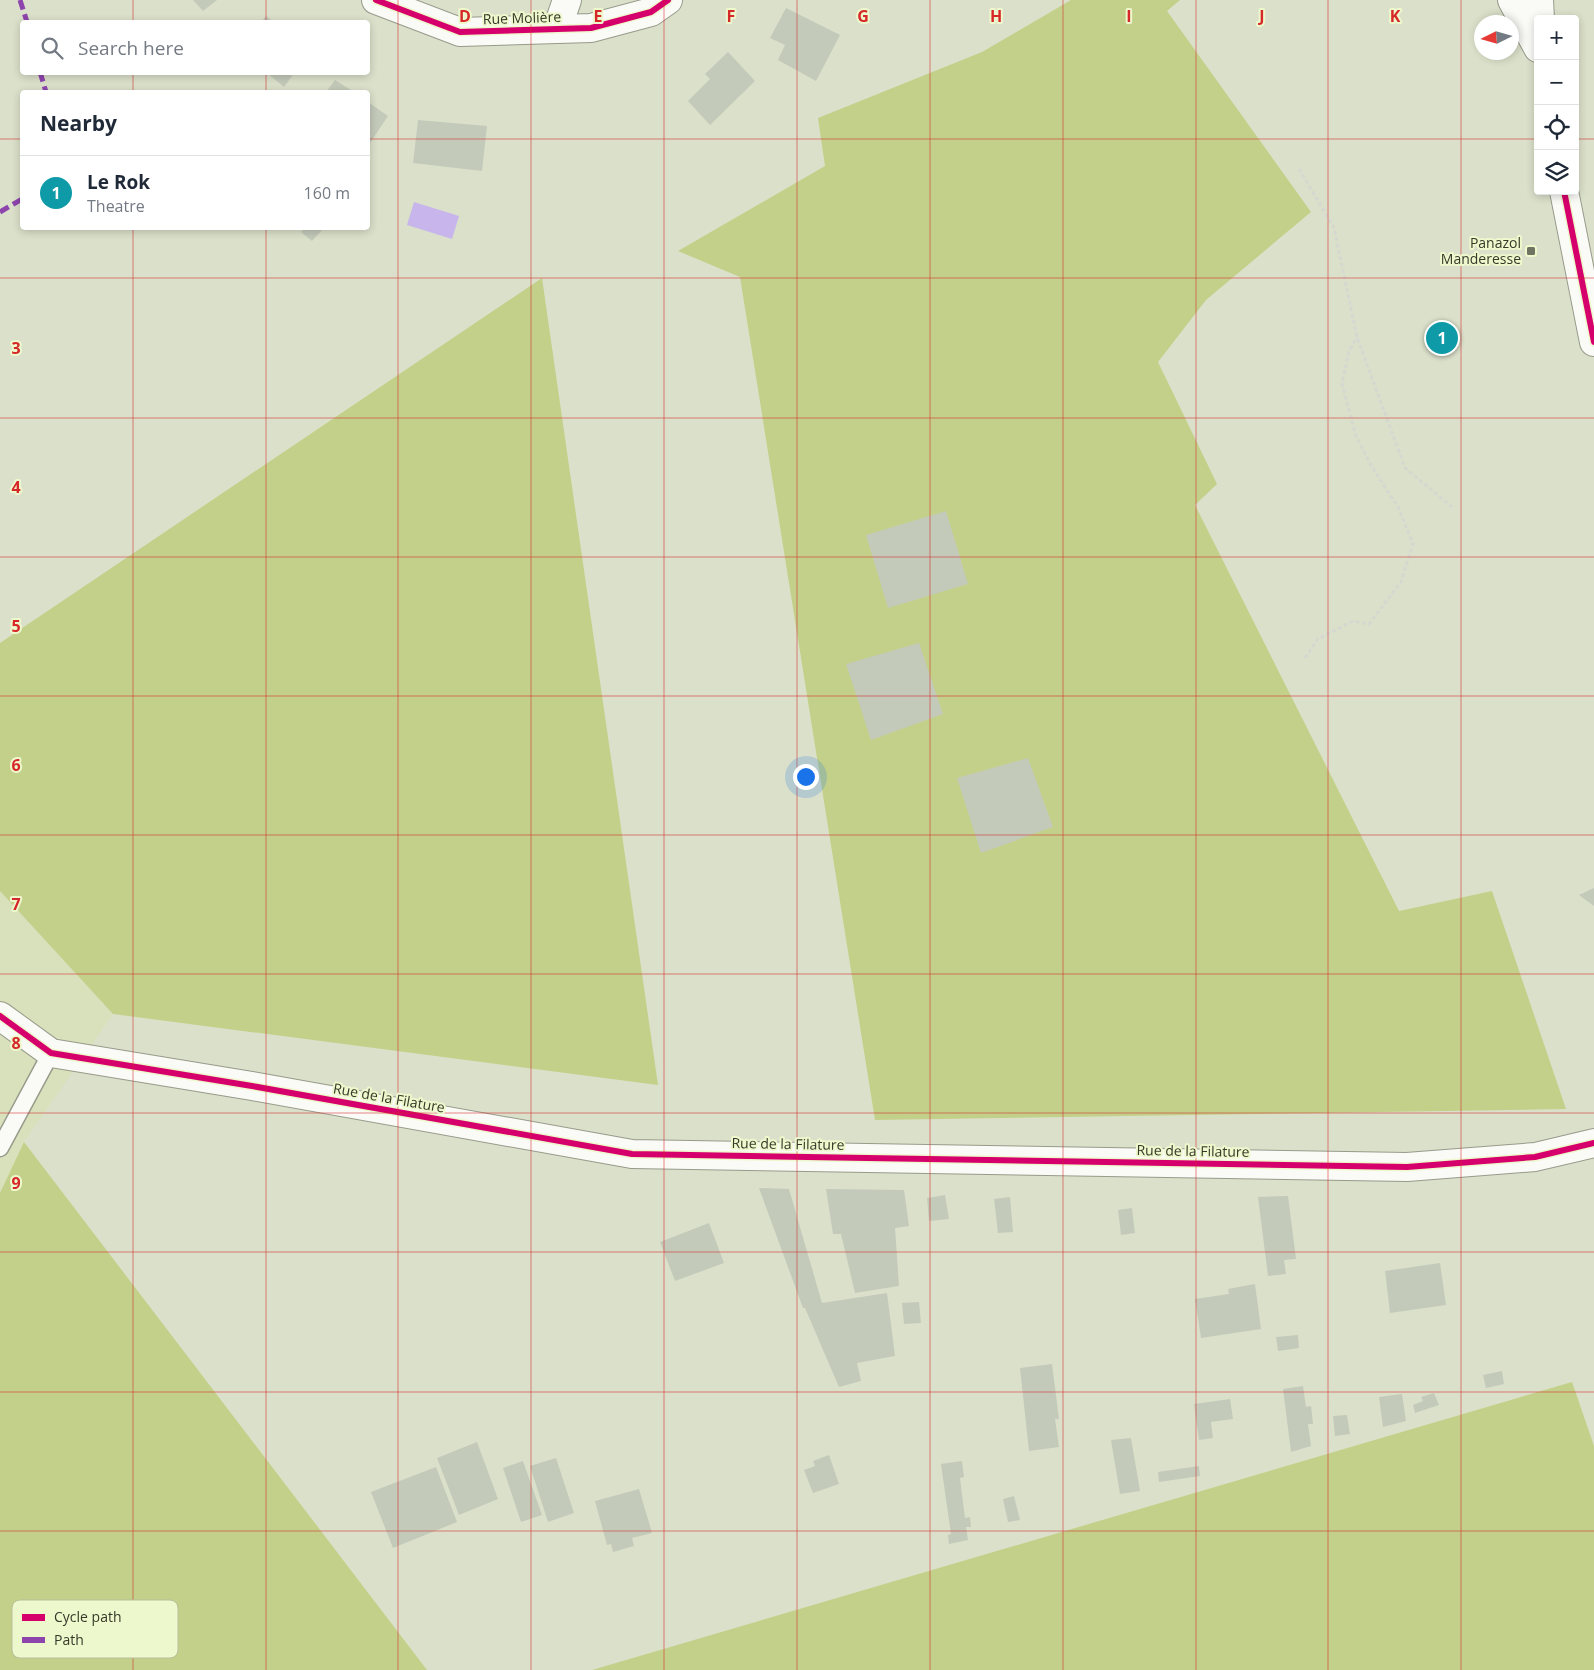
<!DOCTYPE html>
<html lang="en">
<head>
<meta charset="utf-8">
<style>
	body { margin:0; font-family:"Open Sans",sans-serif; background:#f2f2f3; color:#1f2937 }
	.controls { position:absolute; right:15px; top:15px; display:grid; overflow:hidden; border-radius:5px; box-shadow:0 2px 8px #0003 }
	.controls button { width:45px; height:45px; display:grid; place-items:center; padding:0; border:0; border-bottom:1px solid #e0e1e3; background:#fff; color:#1f2937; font:25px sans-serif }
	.compass { position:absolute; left:1474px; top:15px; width:45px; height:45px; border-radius:50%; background:#fff; box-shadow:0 2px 8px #0003; rotate:265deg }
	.you { position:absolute; left:805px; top:776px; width:18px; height:18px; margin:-12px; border:4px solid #fff; border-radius:50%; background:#1a73e8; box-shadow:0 0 0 8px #1a73e833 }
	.badge { display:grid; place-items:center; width:32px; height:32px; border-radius:50%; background:#d93025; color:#fff; font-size:16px; font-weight:700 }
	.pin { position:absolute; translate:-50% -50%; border:2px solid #fff; box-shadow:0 1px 5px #0006 }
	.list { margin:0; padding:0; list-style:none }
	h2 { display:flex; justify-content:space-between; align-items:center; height:65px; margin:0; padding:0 20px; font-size:21px }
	h2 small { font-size:16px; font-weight:400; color:#747a83 }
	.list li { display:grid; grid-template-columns:32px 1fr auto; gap:15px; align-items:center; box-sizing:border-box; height:75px; padding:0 20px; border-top:1px solid #e0e1e3 }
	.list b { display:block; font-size:19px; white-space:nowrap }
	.list p { margin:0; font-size:16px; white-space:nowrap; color:#747a83 }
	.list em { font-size:16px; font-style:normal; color:#747a83 }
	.icon { flex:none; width:28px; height:28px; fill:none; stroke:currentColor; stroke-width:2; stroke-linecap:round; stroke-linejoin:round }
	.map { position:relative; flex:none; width:1594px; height:1670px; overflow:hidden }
	.search { position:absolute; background:#fff; box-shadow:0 2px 8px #0003; left:20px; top:20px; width:350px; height:55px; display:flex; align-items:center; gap:12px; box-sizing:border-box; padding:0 18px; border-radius:5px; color:#747a83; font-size:19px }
	.panel { position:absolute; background:#fff; box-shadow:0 2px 8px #0003; left:20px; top:90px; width:350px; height:140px; border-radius:5px }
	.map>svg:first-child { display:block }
	.built { fill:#d9e1bc }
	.green { fill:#c3d089 }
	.water { fill:#c7b5ec }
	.building { fill:#c3caba }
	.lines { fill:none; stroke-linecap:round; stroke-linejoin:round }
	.service-casing { stroke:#979b8a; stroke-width:19 }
	.minor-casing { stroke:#979b8a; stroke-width:30 }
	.tertiary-casing { stroke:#979b8a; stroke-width:30 }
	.path { stroke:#d6d8d0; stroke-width:3; stroke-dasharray:4 2.5; stroke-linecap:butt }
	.service { stroke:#fafaf7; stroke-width:16 }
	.minor { stroke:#fafaf7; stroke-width:28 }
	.tertiary { stroke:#fafaf7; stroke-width:28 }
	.quiet { stroke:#8e44ad; stroke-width:5; stroke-dasharray:10 5; stroke-linecap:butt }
	.cycleway-casing { stroke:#eef8cd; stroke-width:9 }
	.cycleway { stroke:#d6006c; stroke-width:6 }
	.grid { fill:none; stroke:#d62828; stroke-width:1; stroke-opacity:0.55 }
	.poi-dot { fill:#707361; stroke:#eef8cd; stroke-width:2 }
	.labels { text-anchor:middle; stroke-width:4; stroke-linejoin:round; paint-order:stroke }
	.street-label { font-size:14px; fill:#363929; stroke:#eef8cd }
	.poi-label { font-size:14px; fill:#363929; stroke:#eef8cd; text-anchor:end }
	.key { fill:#eef8cd; stroke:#b7bf9c; stroke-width:1 }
	.key-label { font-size:14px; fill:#363929 }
	.grid-label { font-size:16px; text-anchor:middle; font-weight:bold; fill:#d62828; stroke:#eef8cd; stroke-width:4; stroke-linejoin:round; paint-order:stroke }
</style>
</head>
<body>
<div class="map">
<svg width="1594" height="1670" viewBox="0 0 1594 1670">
	<rect width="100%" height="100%" fill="#dbe0ca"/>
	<path class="built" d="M 0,891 L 113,1014 L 24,1142 L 0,1193 Z"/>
	<g class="green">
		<path d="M 1071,0 L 1180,0 L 1167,11 L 1311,212 L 1206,300 L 1158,362 L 1217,484 L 1195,505 L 1399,911 L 1492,891 L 1566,1109 L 875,1120 L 740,277 L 678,251 L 825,166 L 818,118 L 982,52 Z"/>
		<path d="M 542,278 L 658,1085 L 113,1014 L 0,891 L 0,643 Z"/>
		<path d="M 24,1142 L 427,1670 L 0,1670 L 0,1193 Z"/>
		<path d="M 1572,1382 L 1594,1446 L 1594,1670 L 592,1670 Z"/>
	</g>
	<path class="water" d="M 414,202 L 459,216 L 452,239 L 407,225 Z"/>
	<g class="building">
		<path d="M 193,0 L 217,0 L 203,11 Z"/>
		<path d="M 786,8 L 840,35 L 816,81 L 778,60 L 785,45 L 770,38 Z"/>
		<path d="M 266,16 L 274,22 L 261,22 Z"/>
		<path d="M 728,52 L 755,81 L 710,125 L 688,101 L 710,79 L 705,74 Z"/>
		<path d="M 266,72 L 295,72 L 284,87 Z"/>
		<path d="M 335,80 L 354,92 L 326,92 Z"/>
		<path d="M 368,102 L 388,116 L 368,146 Z"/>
		<path d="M 418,120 L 487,126 L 482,171 L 413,163 Z"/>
		<path d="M 305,228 L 321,228 L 323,229 L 312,241 L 301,232 Z"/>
		<path d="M 946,511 L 968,584 L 888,608 L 866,535 Z"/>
		<path d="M 919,643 L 943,714 L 871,740 L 846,664 Z"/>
		<path d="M 1028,758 L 1053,827 L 981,853 L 957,778 Z"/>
		<path d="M 1594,888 L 1594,906 L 1579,895 Z"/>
		<path d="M 759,1188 L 789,1189 L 822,1303 L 887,1293 L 895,1356 L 857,1363 L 861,1381 L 839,1387 L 805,1308 L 803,1308 Z"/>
		<path d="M 826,1189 L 904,1190 L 909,1226 L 895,1228 L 899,1286 L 855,1293 L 841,1234 L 833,1234 Z"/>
		<path d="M 945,1195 L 949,1219 L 929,1221 L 927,1198 Z"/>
		<path d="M 1288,1196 L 1296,1259 L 1284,1260 L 1286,1274 L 1268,1276 L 1258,1197 Z"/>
		<path d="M 1010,1197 L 1013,1232 L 998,1233 L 994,1199 Z"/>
		<path d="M 1132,1208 L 1135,1233 L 1121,1235 L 1118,1210 Z"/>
		<path d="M 709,1223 L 724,1263 L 675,1281 L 660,1242 Z"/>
		<path d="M 1440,1263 L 1446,1305 L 1390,1313 L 1385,1271 Z"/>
		<path d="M 1255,1284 L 1261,1329 L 1201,1338 L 1195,1299 L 1229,1294 L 1228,1289 Z"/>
		<path d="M 919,1302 L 921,1323 L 904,1324 L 902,1303 Z"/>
		<path d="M 1298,1335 L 1299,1348 L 1278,1351 L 1276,1337 Z"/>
		<path d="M 1052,1364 L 1059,1419 L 1055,1419 L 1059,1447 L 1029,1451 L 1020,1368 Z"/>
		<path d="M 1502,1371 L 1504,1384 L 1486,1388 L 1483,1375 Z"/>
		<path d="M 1303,1386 L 1306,1407 L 1311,1406 L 1313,1424 L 1308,1424 L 1311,1446 L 1291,1452 L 1283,1389 Z"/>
		<path d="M 1434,1393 L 1439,1405 L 1415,1413 L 1413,1405 L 1423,1401 L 1421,1397 Z"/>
		<path d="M 1402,1394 L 1406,1421 L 1383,1427 L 1379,1397 Z"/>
		<path d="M 1230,1399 L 1233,1419 L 1211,1422 L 1213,1438 L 1199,1440 L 1194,1404 Z"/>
		<path d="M 1347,1415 L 1350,1434 L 1335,1436 L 1333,1416 Z"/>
		<path d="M 1131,1438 L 1140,1491 L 1120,1494 L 1111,1440 Z"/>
		<path d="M 477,1442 L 498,1499 L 459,1515 L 437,1458 Z"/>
		<path d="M 829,1455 L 839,1484 L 813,1493 L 804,1470 L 815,1466 L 813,1461 Z"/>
		<path d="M 556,1458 L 574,1513 L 548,1522 L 530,1466 Z"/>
		<path d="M 523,1461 L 542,1515 L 521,1522 L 503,1468 Z"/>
		<path d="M 962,1461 L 964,1477 L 960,1478 L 965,1518 L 970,1517 L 971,1527 L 966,1527 L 968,1540 L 949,1544 L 948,1535 L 951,1534 L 941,1464 Z"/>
		<path d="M 1199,1466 L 1200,1476 L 1159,1482 L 1158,1472 Z"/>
		<path d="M 436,1467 L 457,1522 L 393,1548 L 371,1492 Z"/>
		<path d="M 639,1489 L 652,1533 L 632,1538 L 634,1546 L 613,1552 L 611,1544 L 607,1545 L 595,1501 Z"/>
		<path d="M 1014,1496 L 1020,1520 L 1008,1522 L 1003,1499 Z"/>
	</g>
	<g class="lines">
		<g class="service-casing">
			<path id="service" d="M 0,1148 L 51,1053"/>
		</g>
		<g class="minor-casing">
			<g id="minor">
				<path d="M 376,0 L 460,32 L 591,28 L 651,12 L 668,0"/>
				<path d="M 557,29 L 567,0"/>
				<path d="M 0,1016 L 51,1053 L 252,1086 L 632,1154 L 1407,1167 L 1535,1157 L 1594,1143"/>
			</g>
		</g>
		<g class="tertiary-casing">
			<g id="tertiary">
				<path d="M 1512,0 L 1538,48"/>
				<path d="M 1539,0 L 1540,19"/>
				<path d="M 1564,191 L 1594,342"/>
			</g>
		</g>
		<g class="path">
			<path d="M 1299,169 L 1334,228 L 1357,337 L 1405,468 L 1452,507"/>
			<path d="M 1305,658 L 1318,639 L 1353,621 L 1369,624 L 1401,582 L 1413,544 L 1398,507 L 1372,467 L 1356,436 L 1342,384 L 1349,351 L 1357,337"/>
		</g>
		<use href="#service" class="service"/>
		<use href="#minor" class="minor"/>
		<use href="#tertiary" class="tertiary"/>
		<g class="quiet">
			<path d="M 20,0 L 27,22"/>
			<path d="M 40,72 L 46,92"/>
			<path d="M 0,212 L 22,199"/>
		</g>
		<g class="cycleway-casing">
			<g id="cycleway">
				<path d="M 376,0 L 460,32 L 591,28 L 651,12 L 668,0"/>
				<path d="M 1564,191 L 1594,342"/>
				<path d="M 0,1016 L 51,1053 L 252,1086 L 632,1154 L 1407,1167 L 1535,1157 L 1594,1143"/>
			</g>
		</g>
		<use href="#cycleway" class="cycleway"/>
	</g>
	<path class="grid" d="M 133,0 L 133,22M 266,0 L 266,22M 398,0 L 398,1670M 531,0 L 531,1670M 664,0 L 664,1670M 797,0 L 797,1670M 930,0 L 930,1670M 1063,0 L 1063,1670M 1196,0 L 1196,1670M 1328,0 L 1328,1670M 1461,0 L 1461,1670M 133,72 L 133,92M 266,72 L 266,92M 0,139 L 22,139M 368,139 L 1538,139M 1575,139 L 1594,139M 133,228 L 133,1670M 266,228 L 266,1670M 0,278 L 1594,278M 0,418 L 1594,418M 0,557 L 1594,557M 0,696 L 1594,696M 0,835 L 1594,835M 0,974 L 1594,974M 0,1113 L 1594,1113M 0,1252 L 1594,1252M 0,1392 L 1594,1392M 0,1531 L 1594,1531"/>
	<rect class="poi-dot" x="1526" y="246" width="10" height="10" rx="2.5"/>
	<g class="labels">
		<g class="street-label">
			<text transform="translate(522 18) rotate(-2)" y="5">Rue Molière</text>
			<text transform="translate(389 1098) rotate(10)" y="5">Rue de la Filature</text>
			<text transform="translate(788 1144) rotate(1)" y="5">Rue de la Filature</text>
			<text transform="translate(1193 1151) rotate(1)" y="5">Rue de la Filature</text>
		</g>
		<g class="poi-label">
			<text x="1521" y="248">Panazol<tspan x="1521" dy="16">Manderesse</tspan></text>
		</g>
	</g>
	<rect x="12" y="1600" width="166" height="58" rx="8" class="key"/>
	<rect x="22" y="1614" width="23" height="7" fill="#d6006c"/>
	<rect x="22" y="1637" width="23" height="6" fill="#8e44ad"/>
	<g class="key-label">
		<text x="54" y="1622">Cycle path</text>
		<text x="54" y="1645">Path</text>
	</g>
	<g class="grid-label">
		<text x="465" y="22">D</text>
		<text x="598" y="22">E</text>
		<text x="731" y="22">F</text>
		<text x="863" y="22">G</text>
		<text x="996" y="22">H</text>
		<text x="1129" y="22">I</text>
		<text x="1262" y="22">J</text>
		<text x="1395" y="22">K</text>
		<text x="16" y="354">3</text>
		<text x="16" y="493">4</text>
		<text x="16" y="632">5</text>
		<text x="16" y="771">6</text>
		<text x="16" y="910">7</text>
		<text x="16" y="1049">8</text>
		<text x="16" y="1189">9</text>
	</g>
</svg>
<div class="controls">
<button>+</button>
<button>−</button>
<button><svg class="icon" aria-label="locate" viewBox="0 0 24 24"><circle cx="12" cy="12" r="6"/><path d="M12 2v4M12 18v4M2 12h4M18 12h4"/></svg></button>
<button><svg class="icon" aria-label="layers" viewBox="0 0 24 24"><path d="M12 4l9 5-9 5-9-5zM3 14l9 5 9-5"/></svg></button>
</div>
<svg class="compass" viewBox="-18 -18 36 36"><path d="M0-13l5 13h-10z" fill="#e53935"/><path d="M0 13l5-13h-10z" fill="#747a83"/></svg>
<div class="you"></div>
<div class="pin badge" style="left:1442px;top:338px;background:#0f9aa8">1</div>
<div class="search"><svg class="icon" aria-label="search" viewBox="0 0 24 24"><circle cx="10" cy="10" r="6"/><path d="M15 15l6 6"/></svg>Search here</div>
<section class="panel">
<h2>Nearby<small></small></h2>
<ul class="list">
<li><span class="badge" style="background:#0f9aa8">1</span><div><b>Le Rok</b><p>Theatre</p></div><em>160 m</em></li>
</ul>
</section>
</div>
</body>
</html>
